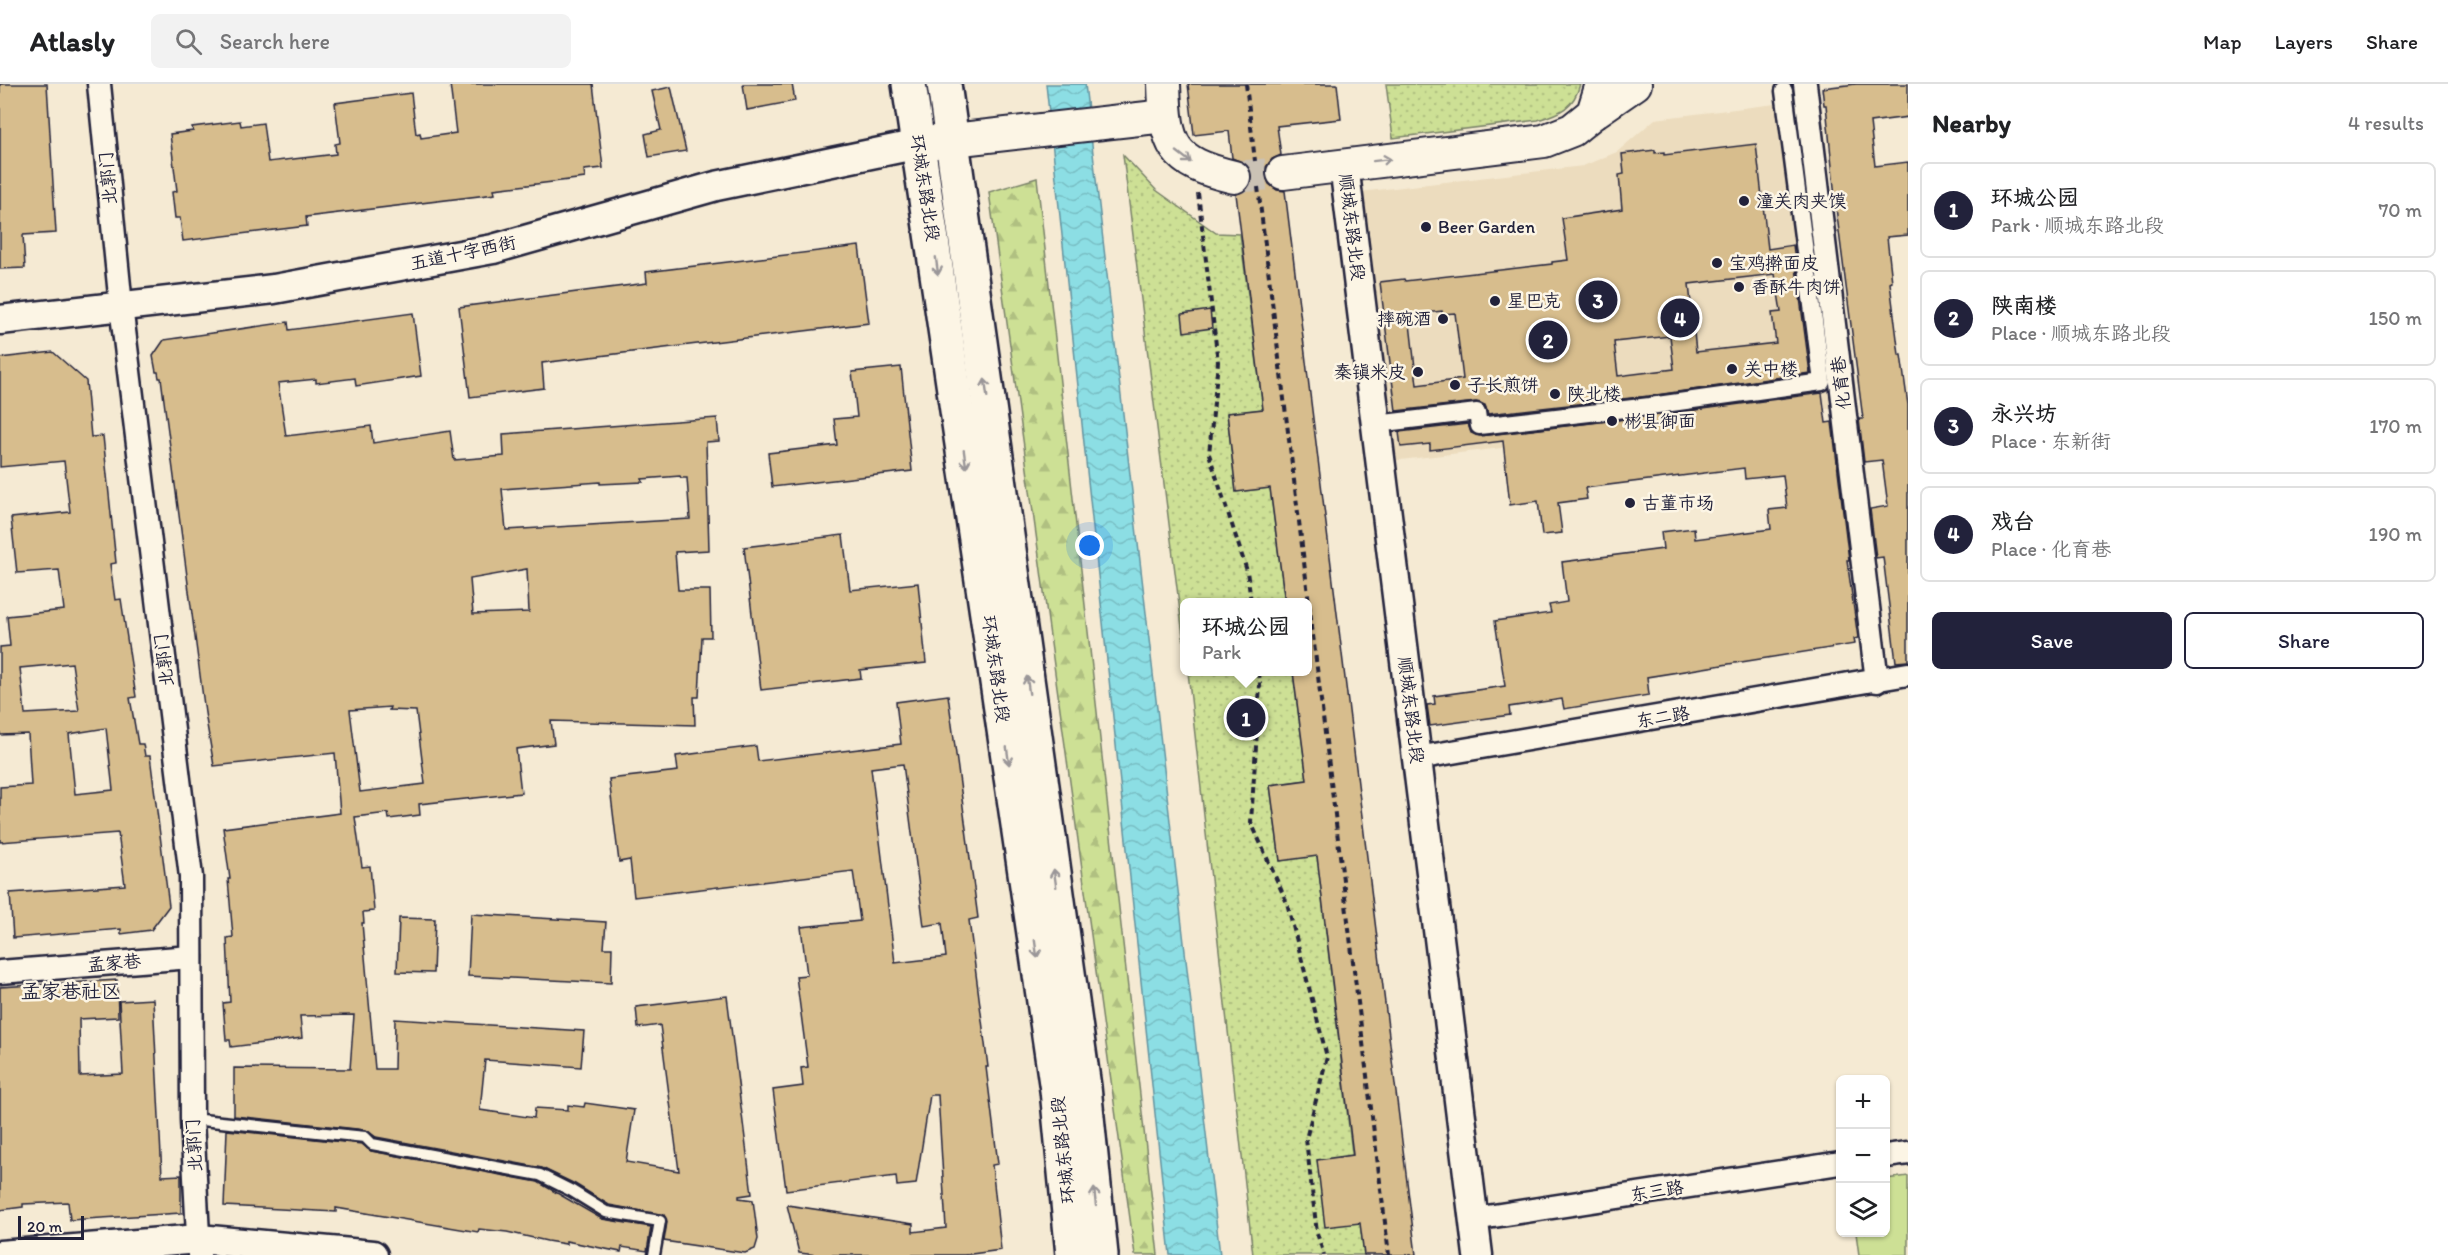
<!DOCTYPE html>
<html lang="en">
<head>
<meta charset="utf-8">
<style>
	body { margin:0; font-family:Itim,"LXGW WenKai TC",sans-serif; background:#f2f2f2; color:#202124 }
	.controls { position:absolute; right:18px; bottom:18px; display:grid; overflow:hidden; border-radius:9px; box-shadow:0 2px 4px #0004 }
	.controls button { width:54px; height:54px; display:grid; place-items:center; padding:0; border:0; border-bottom:2px solid #e0e0e0; background:#fff; color:#202124; font:30px sans-serif }
	.scale { position:absolute; left:18px; bottom:15px; width:66px; box-sizing:border-box; padding-left:6px; border:3px solid #22223b; border-top:0; font-size:16px; line-height:21px; white-space:nowrap; color:#22223b; -webkit-text-stroke:4px #fcf5e5; paint-order:stroke }
	.you { position:absolute; left:1090px; top:462px; width:21px; height:21px; margin:-15px; border:4px solid #fff; border-radius:50%; background:#1a73e8; box-shadow:0 0 0 9px #1a73e833 }
	.badge { display:grid; place-items:center; width:39px; height:39px; border-radius:50%; background:#22223b; color:#fff; font-size:20px; font-weight:700 }
	.pin { position:absolute; translate:-50% -50%; border:3px solid #fff; box-shadow:0 2px 6px #0006 }
	.popup { position:absolute; left:1180px; top:514px; width:132px; height:78px; box-sizing:border-box; display:grid; place-content:center; border-radius:9px; background:#fff; filter:drop-shadow(0 2px 4px #0005); font-size:20px; white-space:nowrap; color:#757577 }
	.popup b { font-size:22px; color:#202124 }
	.popup::after { content:''; position:absolute; left:50%; top:100%; margin-left:-12px; border:12px solid transparent; border-top-color:#fff }
	.list { margin:0; padding:0; list-style:none }
	h2 { display:flex; justify-content:space-between; align-items:center; height:78px; margin:0; padding:0 24px; font-size:26px }
	h2 small { font-size:20px; font-weight:400; color:#757577 }
	.list li { display:grid; grid-template-columns:39px 1fr auto; gap:18px; align-items:center; box-sizing:border-box; height:96px; margin:0 12px 12px; padding:0 12px; border:2px solid #e0e0e0; border-radius:9px }
	.list b { display:block; font-size:22px; white-space:nowrap }
	.list p { margin:0; font-size:20px; white-space:nowrap; color:#757577 }
	.list em { font-size:20px; font-style:normal; color:#757577 }
	.actions { display:flex; gap:12px; padding:18px 24px }
	.actions a { flex:1; padding:14px 0; border:2px solid #22223b; border-radius:9px; text-align:center; font-size:21px; color:#22223b }
	.actions .main { background:#22223b; color:#fff }
	.icon { flex:none; width:33px; height:33px; fill:none; stroke:currentColor; stroke-width:2; stroke-linecap:round; stroke-linejoin:round }
	.map { position:relative; flex:none; width:1908px; height:1171px; overflow:hidden }
	header { display:flex; align-items:center; gap:36px; box-sizing:border-box; height:84px; padding:0 30px; background:#fff; border-bottom:2px solid #e0e0e0 }
	header strong { font-size:28px }
	nav { display:flex; gap:33px; margin-inline-start:auto; font-size:21px }
	.search { width:420px; height:54px; background:#f2f2f2; display:flex; align-items:center; gap:15px; box-sizing:border-box; padding:0 21px; border-radius:9px; color:#757577; font-size:22px }
	main { display:flex }
	aside { flex:1; background:#fff }
	.map>svg:first-child { display:block }
	.built { fill:#ecdcbe }
	.grass { fill:#cde095; stroke:#788168; stroke-width:1.5 }
	.forest { fill:url(#forest-firs); stroke:#788168; stroke-width:1.5 }
	.park { fill:url(#park-dots); stroke:#788168; stroke-width:1.5 }
	.water { fill:url(#water-waves); stroke:#6293a0; stroke-width:1.5 }
	.building { fill:#d7bd8d; stroke:#22223b; stroke-width:1.5; fill-rule:evenodd }
	.lines { fill:none; stroke-linecap:round; stroke-linejoin:round }
	.secondary-tunnel { stroke:#cbc2b5; stroke-width:32; stroke-dasharray:32 16; stroke-linecap:butt }
	.service-casing { stroke:#22223b; stroke-width:15 }
	.pedestrian-casing { stroke:#22223b; stroke-width:21 }
	.minor-casing { stroke:#22223b; stroke-width:27 }
	.tertiary-casing { stroke:#22223b; stroke-width:33 }
	.secondary-casing { stroke:#22223b; stroke-width:36 }
	.primary-casing { stroke:#22223b; stroke-width:38 }
	.path { stroke:#22223b; stroke-width:4; stroke-dasharray:6 4.5; stroke-linecap:butt }
	.service { stroke:#fcf5e5; stroke-width:10 }
	.pedestrian { stroke:#fcf5e5; stroke-width:16 }
	.minor { stroke:#fcf5e5; stroke-width:22 }
	.tertiary { stroke:#fcf5e5; stroke-width:28 }
	.secondary { stroke:#fcf5e5; stroke-width:32 }
	.primary { stroke:#fcf5e5; stroke-width:33 }
	.oneway { stroke:#9a9698 }
	.poi-dot { fill:#22223b; stroke:#fcf5e5; stroke-width:2 }
	.labels { text-anchor:middle; stroke-width:5; stroke-linejoin:round; paint-order:stroke }
	.street-label { font-size:18px; fill:#22223b; stroke:#fcf5e5 }
	.poi-label { font-size:18px; fill:#22223b; stroke:#fcf5e5; text-anchor:start }
	.neighbourhood-label { font-size:20px; fill:#22223b; stroke:#fcf5e5 }
</style>
</head>
<body>
<header>
<strong>Atlasly</strong>
<div class="search"><svg class="icon" aria-label="search" viewBox="0 0 24 24"><circle cx="10" cy="10" r="6"/><path d="M15 15l6 6"/></svg>Search here</div>
<nav><a>Map</a><a>Layers</a><a>Share</a></nav>
</header>
<main>
<div class="map">
<svg width="1908" height="1171" viewBox="0 0 1908 1171">
	<defs>
		<pattern id="forest-firs" width="22" height="20" patternUnits="userSpaceOnUse" patternTransform="scale(1.5)"><rect width="22" height="20" fill="#cde095"/><path d="M5 1l3.5 6h-7zM16 11l3.5 6h-7z" fill="#b0c081"/></pattern>
		<pattern id="park-dots" width="8" height="8" patternUnits="userSpaceOnUse" patternTransform="scale(1.5)"><rect width="8" height="8" fill="#cde095"/><path d="M2 2h.1M6 6h.1" fill="none" stroke="#b0c081" stroke-width="1.8" stroke-linecap="round"/></pattern>
		<pattern id="water-waves" width="16" height="10" patternUnits="userSpaceOnUse" patternTransform="scale(1.5)"><rect width="16" height="10" fill="#8cdee4"/><path d="M0 5q4-4 8 0t8 0" fill="none" stroke="#78bec4"/></pattern>
	</defs>
	<rect width="100%" height="100%" fill="#f5ead3"/>
	<filter id="ink" filterUnits="userSpaceOnUse"><feTurbulence type="fractalNoise" baseFrequency=".0167" numOctaves="2"/><feDisplacementMap in="SourceGraphic" scale="12" xChannelSelector="R" yChannelSelector="G"/><feConvolveMatrix kernelMatrix="1 2 1 2 8 2 1 2 1" color-interpolation-filters="sRGB"/></filter>
	<g filter="url(#ink)">
		<path class="built" d="M 1800,17 L 1836,324 L 1392,377 L 1360,108 L 1583,82 L 1617,68 L 1655,35 Z"/>
		<path class="grass" d="M 1908,1092 L 1908,1171 L 1859,1171 L 1856,1149 L 1886,1148 L 1886,1095 Z"/>
		<path class="forest" d="M 1037,94 L 1158,1171 L 1135,1171 L 989,108 Z"/>
		<g class="park">
			<path d="M 1386,0 L 1580,0 C 1574,24 1560,29 1538,36 L 1393,54 Z"/>
			<path d="M 1123,71 L 1156,106 L 1216,149 L 1240,150 L 1263,325 L 1227,330 L 1236,408 L 1270,404 L 1285,518 L 1184,518 L 1184,560 Z"/>
			<path d="M 1188,588 L 1293,588 L 1307,696 L 1270,701 L 1280,777 L 1317,772 L 1364,1171 L 1253,1171 Z"/>
		</g>
		<path class="water" d="M 1046,0 L 1085,0 L 1220,1171 L 1170,1171 Z"/>
		<g class="building">
			<path d="M 0,0 L 47,0 L 56,149 L 23,151 L 25,184 L 0,185 Z"/>
			<path d="M 450,0 L 593,0 L 603,84 L 584,86 L 585,94 L 494,105 L 495,110 L 306,133 L 307,142 L 183,157 L 180,134 L 175,134 L 172,108 L 177,107 L 170,50 L 193,47 L 192,43 L 240,37 L 241,42 L 263,39 L 268,78 L 336,70 L 335,60 L 340,59 L 335,19 L 411,9 L 416,50 L 420,49 L 421,54 L 456,49 Z"/>
			<path d="M 743,0 L 792,0 L 795,17 L 747,26 Z"/>
			<path d="M 1188,0 L 1337,0 L 1341,35 L 1277,42 L 1281,71 L 1272,75 L 1266,83 L 1265,91 L 1269,100 L 1277,106 L 1285,107 L 1416,1171 L 1364,1171 L 1360,1139 L 1325,1143 L 1317,1076 L 1353,1071 L 1317,772 L 1280,777 L 1270,701 L 1307,696 L 1293,588 L 1308,588 L 1308,519 L 1285,519 L 1270,404 L 1236,408 L 1227,329 L 1263,325 L 1236,110 L 1247,105 L 1251,98 L 1251,89 L 1246,80 L 1232,74 L 1229,47 L 1194,51 Z"/>
			<path d="M 1856,0 L 1908,0 L 1908,33 L 1870,38 L 1875,82 L 1908,78 L 1908,151 L 1887,153 L 1892,198 L 1890,199 L 1899,271 L 1901,271 L 1908,321 L 1908,577 L 1896,578 L 1883,473 L 1876,474 L 1870,425 L 1888,422 L 1882,376 L 1864,378 L 1859,335 L 1863,335 L 1836,124 L 1826,21 L 1824,21 L 1822,4 Z"/>
			<path d="M 671,3 L 686,67 L 649,73 L 645,50 L 661,46 L 652,7 Z"/>
			<path d="M 1756,60 L 1768,165 L 1793,161 L 1810,289 L 1649,312 L 1488,330 L 1485,321 L 1476,318 L 1396,327 L 1380,198 L 1404,195 L 1405,197 L 1552,180 L 1552,178 L 1568,176 L 1562,134 L 1622,125 L 1619,91 L 1624,90 L 1622,70 L 1655,66 L 1655,69 L 1664,68 L 1664,71 ZM 1775,190 L 1781,228 L 1772,229 L 1776,259 L 1696,268 L 1689,200 ZM 1442,227 L 1442,230 L 1455,229 L 1463,295 L 1417,301 L 1409,231 ZM 1670,252 L 1674,285 L 1618,292 L 1614,258 Z"/>
			<path d="M 859,162 L 869,239 L 542,279 L 544,304 L 470,313 L 459,223 L 647,199 L 646,188 Z"/>
			<path d="M 1210,226 L 1212,244 L 1184,248 L 1182,230 Z"/>
			<path d="M 413,229 L 421,292 L 356,302 L 355,294 L 316,299 L 316,295 L 278,299 L 286,352 L 371,342 L 373,359 L 450,347 L 454,376 L 504,372 L 503,350 L 717,334 L 719,357 L 706,358 L 709,466 L 675,468 L 678,506 L 710,506 L 711,553 L 702,553 L 699,613 L 694,613 L 695,641 L 551,637 L 554,660 L 516,665 L 521,709 L 419,720 L 420,731 L 389,735 L 388,729 L 355,733 L 362,783 L 370,782 L 374,827 L 363,828 L 364,839 L 362,839 L 375,985 L 394,985 L 395,935 L 584,947 L 581,983 L 485,976 L 480,1026 L 534,1034 L 535,1024 L 568,1026 L 568,1021 L 584,1023 L 585,1019 L 634,1026 L 626,1078 L 679,1087 L 660,941 L 638,944 L 636,923 L 727,912 L 752,1110 L 739,1112 L 739,1114 L 753,1116 L 758,1155 L 755,1165 L 745,1169 L 664,1157 L 667,1138 L 664,1131 L 609,1121 L 575,1100 L 542,1084 L 376,1053 L 366,1046 L 234,1032 L 234,984 L 350,985 L 354,931 L 300,932 L 302,954 L 231,963 L 230,956 L 226,956 L 223,919 L 230,918 L 227,854 L 233,853 L 228,795 L 230,795 L 223,744 L 340,729 L 335,669 L 214,682 L 205,629 L 161,294 L 159,294 L 158,288 L 156,288 L 153,272 L 164,256 L 288,238 L 289,246 ZM 680,392 L 681,394 L 687,394 L 690,435 L 506,446 L 502,405 L 600,398 L 600,400 L 643,398 L 642,395 ZM 527,485 L 529,528 L 473,530 L 470,495 ZM 390,623 L 389,626 L 416,627 L 425,700 L 360,708 L 350,626 Z"/>
			<path d="M 53,268 L 86,297 L 91,353 L 103,352 L 116,479 L 110,480 L 115,516 L 121,515 L 136,613 L 130,614 L 138,660 L 143,660 L 145,672 L 150,672 L 169,822 L 151,846 L 121,850 L 121,845 L 13,854 L 10,809 L 125,801 L 118,749 L 0,758 L 0,703 L 31,701 L 28,650 L 0,651 L 0,563 L 10,562 L 7,532 L 64,526 L 59,486 L 17,489 L 11,434 L 70,428 L 64,377 L 0,383 L 0,274 ZM 72,579 L 79,627 L 25,630 L 20,584 ZM 106,644 L 113,706 L 75,710 L 69,650 Z"/>
			<path d="M 901,283 L 912,387 L 772,403 L 768,369 L 837,361 L 834,335 L 857,333 L 852,288 Z"/>
			<path d="M 1822,309 L 1826,339 L 1832,338 L 1849,476 L 1847,476 L 1858,554 L 1854,555 L 1855,560 L 1647,593 L 1649,611 L 1564,625 L 1562,615 L 1509,623 L 1510,631 L 1430,642 L 1427,621 L 1435,620 L 1434,612 L 1505,602 L 1495,537 L 1551,529 L 1549,521 L 1567,518 L 1562,478 L 1663,465 L 1661,448 L 1694,444 L 1695,455 L 1771,445 L 1769,426 L 1787,424 L 1783,391 L 1745,395 L 1744,384 L 1585,404 L 1587,415 L 1558,419 L 1562,449 L 1542,451 L 1538,417 L 1510,421 L 1503,357 L 1430,366 L 1430,360 L 1401,363 L 1399,348 L 1468,340 L 1471,349 L 1480,352 L 1651,332 Z"/>
			<path d="M 843,451 L 850,506 L 918,499 L 926,579 L 860,586 L 861,594 L 761,606 L 744,463 Z"/>
			<path d="M 948,611 L 978,834 L 969,836 L 988,983 L 986,983 L 998,1080 L 992,1081 L 1001,1166 L 964,1171 L 817,1171 L 799,1169 L 787,1121 L 913,1140 L 913,1148 L 946,1144 L 938,1011 L 930,1011 L 916,1100 L 897,1102 L 896,1092 L 786,1106 L 773,1006 L 803,1002 L 801,984 L 808,983 L 796,892 L 807,891 L 801,843 L 860,837 L 853,787 L 634,813 L 630,776 L 619,778 L 609,695 L 678,687 L 676,672 L 756,662 L 758,677 L 901,660 L 896,618 ZM 903,680 L 924,842 L 942,839 L 946,873 L 895,879 L 871,684 Z"/>
			<path d="M 471,830 L 606,838 L 604,864 L 612,864 L 611,899 L 468,892 Z"/>
			<path d="M 399,834 L 435,835 L 433,889 L 397,888 Z"/>
			<path d="M 117,896 L 118,933 L 79,935 L 80,992 L 123,990 L 119,917 L 153,915 L 162,1092 L 181,1091 L 181,1129 L 70,1136 L 68,1118 L 23,1120 L 23,1123 L 0,1126 L 0,903 Z"/>
			<path d="M 227,1046 L 362,1060 L 371,1067 L 538,1098 L 602,1135 L 651,1143 L 647,1167 L 622,1163 L 621,1168 L 566,1157 L 566,1160 L 547,1157 L 507,1148 L 479,1145 L 478,1148 L 336,1124 L 336,1128 L 224,1122 Z"/>
		</g>
		<g class="lines">
			<path class="secondary-tunnel" d="M 1234,93 L 1283,89"/>
			<g class="service-casing">
				<path id="service" d="M 192,1035 L 365,1053 L 372,1060 L 540,1091 L 572,1107 L 606,1128 L 660,1137 L 654,1171"/>
			</g>
			<g class="pedestrian-casing">
				<path id="pedestrian" d="M 1376,340 L 1477,328 L 1479,342 L 1650,322 L 1822,298 L 1784,7"/>
			</g>
			<g class="minor-casing">
				<g id="minor">
					<path d="M 99,0 L 121,222 L 191,793 L 192,1035 L 199,1171"/>
					<path d="M 1805,0 L 1877,597"/>
					<path d="M 1417,674 L 1908,590"/>
					<path d="M 0,888 L 191,873"/>
					<path d="M 1886,1072 L 1908,1069"/>
					<path d="M 1474,1135 L 1840,1079"/>
				</g>
			</g>
			<g class="tertiary-casing">
				<g id="tertiary">
					<path d="M 1344,81 L 1478,1171"/>
					<path d="M 0,236 L 274,205 L 493,165 L 716,102 L 919,60"/>
					<path d="M 0,1171 L 199,1155 L 373,1171"/>
				</g>
			</g>
			<g class="secondary-casing">
				<g id="secondary">
					<path d="M 1164,0 C 1166,62 1171,78 1234,93"/>
					<path d="M 1593,29 L 1635,0"/>
					<path d="M 926,59 L 1165,32"/>
					<path d="M 1283,89 L 1544,57 L 1572,46 L 1593,29 L 1602,0"/>
				</g>
			</g>
			<g class="primary-casing">
				<g id="primary">
					<path d="M 909,0 L 1057,1006 L 1073,1171"/>
					<path d="M 944,0 L 1084,1003 L 1101,1171"/>
				</g>
			</g>
			<g class="path">
				<path d="M 1246,0 L 1255,77"/>
				<path d="M 1258,103 L 1389,1171"/>
				<path d="M 1198,109 L 1218,278 L 1209,370 L 1247,487 L 1251,518"/>
				<path d="M 1259,588 L 1260,601 L 1251,738 L 1287,819 L 1327,973 L 1306,1055 L 1317,1149 L 1324,1171"/>
			</g>
			<use href="#service" class="service"/>
			<use href="#pedestrian" class="pedestrian"/>
			<use href="#minor" class="minor"/>
			<use href="#tertiary" class="tertiary"/>
			<use href="#secondary" class="secondary"/>
			<use href="#primary" class="primary"/>
		</g>
		<defs><path id="oneway-shaft" d="M-6 0H5M1.5-3L5.5 0L1.5 3" fill="none" stroke-width="1.6" stroke-linecap="round" stroke-linejoin="round" transform="scale(1.5)"/></defs>
		<g class="oneway">
			<use href="#oneway-shaft" transform="translate(1184 73) rotate(38)"/>
			<use href="#oneway-shaft" transform="translate(1382 76) rotate(-7)"/>
			<use href="#oneway-shaft" transform="translate(937 182) rotate(82)"/>
			<use href="#oneway-shaft" transform="translate(986 304) rotate(-98)"/>
			<use href="#oneway-shaft" transform="translate(965 375) rotate(82)"/>
			<use href="#oneway-shaft" transform="translate(1028 601) rotate(-98)"/>
			<use href="#oneway-shaft" transform="translate(1008 672) rotate(82)"/>
			<use href="#oneway-shaft" transform="translate(1055 794) rotate(-98)"/>
			<use href="#oneway-shaft" transform="translate(1036 865) rotate(82)"/>
			<use href="#oneway-shaft" transform="translate(1095 1113) rotate(-96)"/>
		</g>
	</g>
	<g class="poi-dot">
		<circle cx="1744" cy="117" r="6"/>
		<circle cx="1426" cy="143" r="6"/>
		<circle cx="1717" cy="179" r="6"/>
		<circle cx="1739" cy="203" r="6"/>
		<circle cx="1495" cy="217" r="6"/>
		<circle cx="1443" cy="235" r="6"/>
		<circle cx="1732" cy="285" r="6"/>
		<circle cx="1418" cy="288" r="6"/>
		<circle cx="1455" cy="301" r="6"/>
		<circle cx="1555" cy="310" r="6"/>
		<circle cx="1612" cy="337" r="6"/>
		<circle cx="1630" cy="419" r="6"/>
	</g>
	<g class="labels">
		<g class="street-label">
			<text transform="translate(108 94) rotate(-95)" y="6">北郭门</text>
			<text transform="translate(925 104) rotate(81)" y="6">环城东路北段</text>
			<text transform="translate(1352 143) rotate(83)" y="6">顺城东路北段</text>
			<text transform="translate(463 169) rotate(-12)" y="6">五道十字西街</text>
			<text transform="translate(1841 299) rotate(-97)" y="6">化育巷</text>
			<text transform="translate(164 576) rotate(-97)" y="6">北郭门</text>
			<text transform="translate(996 585) rotate(82)" y="6">环城东路北段</text>
			<text transform="translate(1411 626) rotate(83)" y="6">顺城东路北段</text>
			<text transform="translate(1663 633) rotate(-9)" y="6">东二路</text>
			<text transform="translate(114 879) rotate(-5)" y="6">孟家巷</text>
			<text transform="translate(194 1061) rotate(-93)" y="6">北郭门</text>
			<text transform="translate(1063 1066) rotate(-96)" y="6">环城东路北段</text>
			<text transform="translate(1657 1107) rotate(-9)" y="6">东三路</text>
		</g>
		<g class="poi-label">
			<text x="1756" y="123">潼关肉夹馍</text>
			<text x="1438" y="149">Beer Garden</text>
			<text x="1729" y="185">宝鸡擀面皮</text>
			<text x="1751" y="209">香酥牛肉饼</text>
			<text x="1507" y="223">星巴克</text>
			<text x="1431" y="241" text-anchor="end">摔碗酒</text>
			<text x="1744" y="291">关中楼</text>
			<text x="1406" y="294" text-anchor="end">秦镇米皮</text>
			<text x="1467" y="307">子长煎饼</text>
			<text x="1567" y="316">陕北楼</text>
			<text x="1624" y="343">彬县御面</text>
			<text x="1642" y="425">古董市场</text>
		</g>
		<g class="neighbourhood-label">
			<text x="71" y="914">孟家巷社区</text>
		</g>
	</g>
</svg>
<div class="controls">
<button>+</button>
<button>−</button>
<button><svg class="icon" aria-label="layers" viewBox="0 0 24 24"><path d="M12 4l9 5-9 5-9-5zM3 14l9 5 9-5"/></svg></button>
</div>
<div class="scale">20 m</div>
<div class="you"></div>
<div class="pin badge" style="left:1246px;top:634px">1</div>
<div class="popup"><b>环城公园</b>Park</div>
<div class="pin badge" style="left:1548px;top:256px">2</div>
<div class="pin badge" style="left:1598px;top:216px">3</div>
<div class="pin badge" style="left:1680px;top:234px">4</div>
</div>
<aside>
<h2>Nearby<small>4 results</small></h2>
<ul class="list">
<li><span class="badge">1</span><div><b>环城公园</b><p>Park · 顺城东路北段</p></div><em>70 m</em></li>
<li><span class="badge">2</span><div><b>陕南楼</b><p>Place · 顺城东路北段</p></div><em>150 m</em></li>
<li><span class="badge">3</span><div><b>永兴坊</b><p>Place · 东新街</p></div><em>170 m</em></li>
<li><span class="badge">4</span><div><b>戏台</b><p>Place · 化育巷</p></div><em>190 m</em></li>
</ul>
<div class="actions"><a class="main">Save</a><a>Share</a></div>
</aside>
</main>
</body>
</html>
